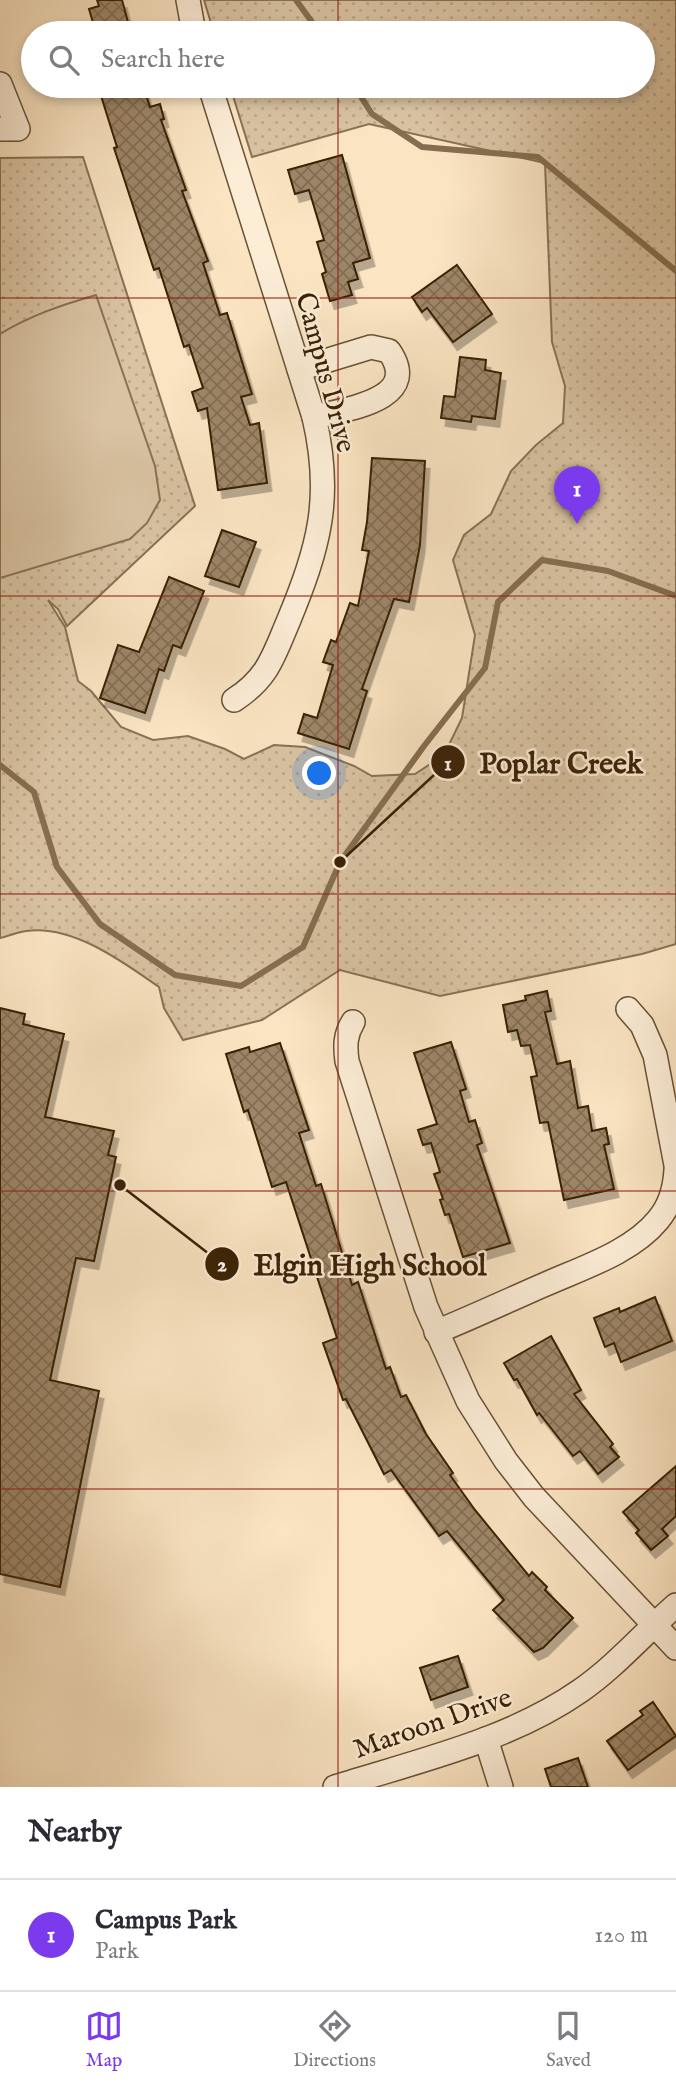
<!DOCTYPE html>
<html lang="en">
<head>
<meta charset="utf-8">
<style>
	body { margin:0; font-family:"IM FELL English",serif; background:#f7f7f7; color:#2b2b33 }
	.you { position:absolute; left:320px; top:774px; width:24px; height:24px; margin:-18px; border:5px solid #fff; border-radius:50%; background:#1a73e8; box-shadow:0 0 0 10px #1a73e833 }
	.badge { display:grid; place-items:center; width:46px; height:46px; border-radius:50%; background:#7c3aed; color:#fff; font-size:23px; font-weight:700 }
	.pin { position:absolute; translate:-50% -58px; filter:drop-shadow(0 2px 4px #0008) }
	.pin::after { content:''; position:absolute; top:37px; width:24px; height:21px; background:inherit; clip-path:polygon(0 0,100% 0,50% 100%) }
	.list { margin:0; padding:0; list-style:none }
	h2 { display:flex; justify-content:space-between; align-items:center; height:91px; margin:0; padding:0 28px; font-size:30px }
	h2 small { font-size:23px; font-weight:400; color:#7c7c81 }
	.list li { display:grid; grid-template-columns:46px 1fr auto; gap:21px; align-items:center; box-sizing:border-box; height:112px; padding:0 28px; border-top:2px solid #e1e1e2 }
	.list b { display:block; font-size:26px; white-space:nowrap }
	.list p { margin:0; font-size:23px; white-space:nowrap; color:#7c7c81 }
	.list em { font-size:23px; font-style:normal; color:#7c7c81 }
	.icon { flex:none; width:38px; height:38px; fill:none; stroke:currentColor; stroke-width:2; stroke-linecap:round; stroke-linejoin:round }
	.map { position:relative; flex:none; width:676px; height:1787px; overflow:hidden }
	.search { position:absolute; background:#fff; box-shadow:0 4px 10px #0003; left:21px; right:21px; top:21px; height:77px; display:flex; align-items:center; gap:18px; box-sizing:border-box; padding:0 24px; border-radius:38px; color:#7c7c81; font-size:26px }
	.sheet { height:203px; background:#fff }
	nav { display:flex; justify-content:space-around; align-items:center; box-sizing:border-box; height:98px; border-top:2px solid #e1e1e2; background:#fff; font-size:19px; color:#7c7c81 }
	nav a { display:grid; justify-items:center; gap:4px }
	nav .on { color:#7c3aed }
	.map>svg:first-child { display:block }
	.park { fill:url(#park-dots); stroke:#887253; stroke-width:2 }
	.pitch { fill:#d9c3a2; stroke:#887253; stroke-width:2 }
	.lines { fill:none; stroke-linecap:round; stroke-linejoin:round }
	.stream { stroke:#856e4f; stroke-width:6 }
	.building { fill:url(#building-cross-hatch); stroke:#382104; stroke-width:2; filter:url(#shadow) }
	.minor-casing { stroke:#685234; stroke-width:26 }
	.minor { stroke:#fcedd7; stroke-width:23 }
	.grid { fill:none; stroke:#8f2418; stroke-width:2; stroke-opacity:0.55 }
	.labels { text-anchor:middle; stroke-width:5; stroke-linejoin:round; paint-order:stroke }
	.street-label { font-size:28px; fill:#382104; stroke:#fcedd7 }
	.leader { fill:none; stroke:#382104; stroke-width:2.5 }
	.callout-dot { fill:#382104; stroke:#fcedd7; stroke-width:2.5 }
	.mark-label { font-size:21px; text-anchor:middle; font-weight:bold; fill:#fff }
	.callout-label { font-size:30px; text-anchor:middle; font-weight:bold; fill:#382104; stroke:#fcedd7; stroke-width:5; stroke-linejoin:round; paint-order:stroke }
</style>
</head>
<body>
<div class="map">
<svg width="676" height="1787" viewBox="0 0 676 1787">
	<defs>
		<pattern id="park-dots" width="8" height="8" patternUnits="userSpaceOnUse" patternTransform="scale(1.75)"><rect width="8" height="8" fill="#d9c3a2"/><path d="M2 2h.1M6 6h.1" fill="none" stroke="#bba78a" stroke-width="1.8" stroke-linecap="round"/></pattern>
		<pattern id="building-cross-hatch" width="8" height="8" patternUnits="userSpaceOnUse" patternTransform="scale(1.75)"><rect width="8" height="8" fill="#9d8667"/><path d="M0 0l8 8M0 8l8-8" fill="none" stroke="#816d53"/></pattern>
		<filter id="shadow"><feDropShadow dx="4.5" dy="8" stdDeviation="0" flood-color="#0004"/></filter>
	</defs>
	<rect width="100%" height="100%" fill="#fae4c2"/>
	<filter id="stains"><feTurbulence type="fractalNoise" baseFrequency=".00286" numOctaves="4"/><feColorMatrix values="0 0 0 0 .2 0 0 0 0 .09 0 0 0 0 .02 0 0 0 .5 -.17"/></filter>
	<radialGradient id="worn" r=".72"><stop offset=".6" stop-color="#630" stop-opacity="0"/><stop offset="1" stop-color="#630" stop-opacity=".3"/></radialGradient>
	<path class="park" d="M 204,0 L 676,0 L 676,944 L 642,954 L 440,996 L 340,970 L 262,1020 L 183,1040 L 164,1008 L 159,987 C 123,962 72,924 26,931 C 18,932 9,936 0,938 L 0,158 L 83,157 L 195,506 L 67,626 L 58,609 L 48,600 L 65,627 L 78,681 L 91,691 L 121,727 L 153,740 L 188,736 L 225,749 L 244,759 L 274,745 L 305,747 L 354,766 L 372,776 L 415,774 L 444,755 L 462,718 L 475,635 L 453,560 L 464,535 L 491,514 L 511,471 L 536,445 L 563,423 L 565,386 L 552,342 L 545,163 L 369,124 L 252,157 L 230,86 L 643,86 L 643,33 L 214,33 Z"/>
	<path class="pitch" d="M 96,295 L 155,466 L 160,500 L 147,523 L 130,539 L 0,578 L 0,334 C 31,315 62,305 96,295 Z"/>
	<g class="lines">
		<g class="stream">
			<path d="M 296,0 L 320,33"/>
			<path d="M 354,86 L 372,114 L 422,147 L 538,157 L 676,271"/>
			<path d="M 0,765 L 34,792 L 57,867 L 100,924 L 175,975 L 241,986 L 303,947 L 340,862 L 424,746 L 485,668 L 498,602 L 542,560 L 608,571 L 676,596"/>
		</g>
	</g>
	<g class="building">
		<path d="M 97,0 L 122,0 L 131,33 L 96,33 L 89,9 L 99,6 Z"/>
		<path d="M 98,86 L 143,86 L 150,107 L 160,104 L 164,119 L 161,120 L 186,190 L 182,191 L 208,261 L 203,263 L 220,315 L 227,313 L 252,394 L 241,397 L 250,425 L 259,423 L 267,483 L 218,490 L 207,408 L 198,411 L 192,392 L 203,388 L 189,345 L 184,347 L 159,268 L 154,270 L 114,148 L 117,147 Z"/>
		<path d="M 342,155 L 370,258 L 353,263 L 358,279 L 348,282 L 352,295 L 330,301 L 322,274 L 326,272 L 317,242 L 324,240 L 309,190 L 295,194 L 288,170 Z"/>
		<path d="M 457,265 L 492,314 L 453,342 L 427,308 L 422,312 L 412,297 Z"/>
		<path d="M 460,357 L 486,360 L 485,370 L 501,373 L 495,419 L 472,416 L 471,422 L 441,418 L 444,396 L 455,397 Z"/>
		<path d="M 372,458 L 425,461 L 420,545 L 409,602 L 394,599 L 362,689 L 367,691 L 349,749 L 298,733 L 304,714 L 317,718 L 333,665 L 323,662 L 331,640 L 336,642 L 350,603 L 358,606 L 369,551 L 362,550 L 367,522 Z"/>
		<path d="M 222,530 L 256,542 L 239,587 L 205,576 Z"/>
		<path d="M 169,577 L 204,591 L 181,648 L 173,645 L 164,671 L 159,669 L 145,713 L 100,698 L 118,645 L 139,652 Z"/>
		<path d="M 547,991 L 551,1011 L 545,1012 L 557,1064 L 570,1061 L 578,1108 L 588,1106 L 592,1131 L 606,1128 L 609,1144 L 604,1145 L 614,1189 L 564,1200 L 548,1122 L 540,1123 L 531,1077 L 537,1076 L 530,1045 L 521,1046 L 517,1030 L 508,1032 L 503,1005 L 526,1000 L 525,996 Z"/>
		<path d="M 0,1008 L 25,1014 L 23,1024 L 64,1034 L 45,1117 L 114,1131 L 108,1155 L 116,1157 L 94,1261 L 76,1258 L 50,1380 L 99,1391 L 60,1587 L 0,1574 Z"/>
		<path d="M 451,1042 L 466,1089 L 460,1091 L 469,1122 L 475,1120 L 482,1143 L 477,1145 L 510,1243 L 463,1257 L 449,1214 L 445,1215 L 440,1200 L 443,1199 L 434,1174 L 440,1172 L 431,1143 L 423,1145 L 418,1130 L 437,1124 L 414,1053 Z"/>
		<path d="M 280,1043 L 309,1130 L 299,1133 L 316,1186 L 321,1184 L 352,1285 L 358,1282 L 386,1369 L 390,1367 L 401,1397 L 406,1395 L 426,1434 L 453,1473 L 450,1475 L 475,1510 L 529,1576 L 532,1572 L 547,1587 L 545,1590 L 573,1618 L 543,1648 L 534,1652 L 493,1610 L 504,1600 L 447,1531 L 439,1536 L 391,1470 L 384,1474 L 346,1399 L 343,1400 L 323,1343 L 337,1338 L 286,1182 L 272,1187 L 248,1110 L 244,1112 L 226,1054 L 249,1047 L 250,1052 Z"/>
		<path d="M 655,1297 L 672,1341 L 621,1362 L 614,1343 L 605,1347 L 594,1318 L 619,1308 L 620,1312 Z"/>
		<path d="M 551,1336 L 581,1390 L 574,1394 L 613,1444 L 610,1447 L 619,1457 L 598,1474 L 580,1451 L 573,1456 L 539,1413 L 537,1415 L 517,1379 L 514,1380 L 504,1363 Z"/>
		<path d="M 676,1466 L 676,1516 L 662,1529 L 668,1536 L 651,1550 L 636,1533 L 639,1530 L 623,1512 Z"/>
		<path d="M 458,1656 L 468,1687 L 431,1700 L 420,1668 Z"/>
		<path d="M 653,1702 L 676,1736 L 628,1770 L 607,1741 L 643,1715 L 640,1711 Z"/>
		<path d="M 578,1758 L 588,1787 L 551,1787 L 545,1769 Z"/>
	</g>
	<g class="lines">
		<g class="minor-casing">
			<g id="minor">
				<path d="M 188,0 L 194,33"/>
				<path d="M 0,84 L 18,129 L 0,129"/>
				<path d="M 210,86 L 314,417 C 333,498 319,547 288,622 C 273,657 268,678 234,700"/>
				<path d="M 299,369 L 371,347 L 389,351 C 423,400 346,409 314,417"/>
				<path d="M 628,1009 L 642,1025 L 655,1055 L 676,1165"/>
				<path d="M 353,1022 C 345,1035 345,1046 347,1061 L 426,1307 L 468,1401 L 506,1461 L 534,1497 L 676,1648"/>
				<path d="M 436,1332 C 473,1317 509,1300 546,1284 C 582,1268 632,1252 658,1220 C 670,1206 675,1188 676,1170"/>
				<path d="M 486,1739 L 501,1787"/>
				<path d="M 335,1787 C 417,1761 508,1741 580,1691 C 615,1667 644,1633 676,1605"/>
			</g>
		</g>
		<use href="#minor" class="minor"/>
	</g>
	<path class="grid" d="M 338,0 L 338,33M 338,86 L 338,1787M 0,298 L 676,298M 0,596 L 676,596M 0,894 L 676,894M 0,1191 L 676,1191M 0,1489 L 676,1489"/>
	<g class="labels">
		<g class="street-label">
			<text transform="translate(327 372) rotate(75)" y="10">Campus Drive</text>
			<text transform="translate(432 1722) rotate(-19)" y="10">Maroon Drive</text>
		</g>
	</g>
	<path class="leader" d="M340 862L448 762M120 1185L222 1264"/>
	<g class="callout-dot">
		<circle cx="340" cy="862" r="7"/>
		<circle cx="120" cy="1185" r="7"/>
		<circle cx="448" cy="762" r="18"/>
		<circle cx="222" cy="1264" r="18"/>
	</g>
	<g class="mark-label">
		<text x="448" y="770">1</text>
		<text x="222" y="1271">2</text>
	</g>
	<g class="callout-label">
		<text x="561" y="773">Poplar Creek</text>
		<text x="370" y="1275">Elgin High School</text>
	</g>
	<rect width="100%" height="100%" filter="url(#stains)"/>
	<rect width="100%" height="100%" fill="url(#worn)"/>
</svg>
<div class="you"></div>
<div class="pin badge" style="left:577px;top:524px">1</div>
<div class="search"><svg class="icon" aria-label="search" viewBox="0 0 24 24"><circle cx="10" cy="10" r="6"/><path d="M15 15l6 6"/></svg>Search here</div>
</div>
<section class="sheet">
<h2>Nearby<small></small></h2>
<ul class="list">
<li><span class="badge">1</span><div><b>Campus Park</b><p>Park</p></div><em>120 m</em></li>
</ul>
</section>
<nav>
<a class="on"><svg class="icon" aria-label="map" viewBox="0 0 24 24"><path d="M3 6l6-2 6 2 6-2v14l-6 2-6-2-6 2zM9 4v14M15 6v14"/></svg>Map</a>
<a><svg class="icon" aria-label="directions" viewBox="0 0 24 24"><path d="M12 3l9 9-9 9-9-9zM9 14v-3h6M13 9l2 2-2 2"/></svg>Directions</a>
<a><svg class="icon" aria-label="saved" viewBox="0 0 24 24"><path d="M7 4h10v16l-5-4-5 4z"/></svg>Saved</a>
</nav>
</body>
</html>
